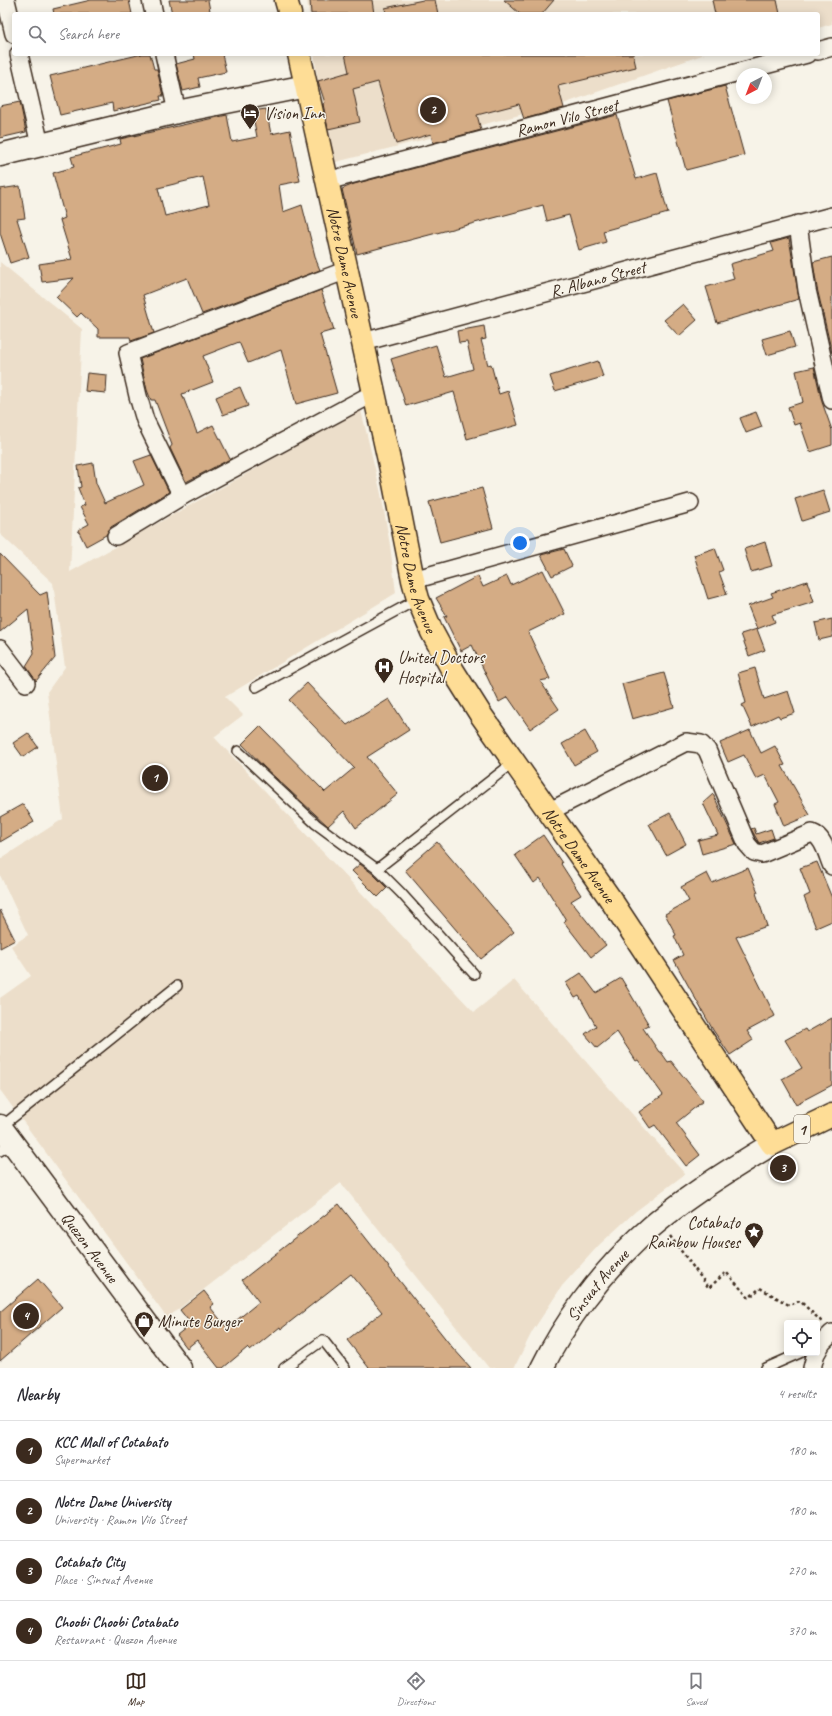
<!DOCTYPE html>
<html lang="en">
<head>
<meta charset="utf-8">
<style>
	body { margin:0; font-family:Caveat,sans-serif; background:#f7f7f7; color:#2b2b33 }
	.controls { position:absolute; right:12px; bottom:12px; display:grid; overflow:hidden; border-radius:4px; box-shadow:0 2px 10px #0003 }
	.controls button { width:36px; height:36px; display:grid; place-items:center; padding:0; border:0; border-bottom:1px solid #e1e1e2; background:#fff; color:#2b2b33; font:20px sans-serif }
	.compass { position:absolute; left:736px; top:68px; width:36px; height:36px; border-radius:50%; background:#fff; box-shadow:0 2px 10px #0003; rotate:222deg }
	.you { position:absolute; left:520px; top:543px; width:14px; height:14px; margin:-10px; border:3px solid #fff; border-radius:50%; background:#1a73e8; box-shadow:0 0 0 6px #1a73e833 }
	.badge { display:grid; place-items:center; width:26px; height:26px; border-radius:50%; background:#3b2a1e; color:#fff; font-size:13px; font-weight:700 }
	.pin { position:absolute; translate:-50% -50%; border:2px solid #fff; box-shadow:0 1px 4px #0006 }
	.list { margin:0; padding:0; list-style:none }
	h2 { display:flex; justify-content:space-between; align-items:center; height:52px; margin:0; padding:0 16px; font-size:17px }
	h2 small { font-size:13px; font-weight:400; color:#7c7c81 }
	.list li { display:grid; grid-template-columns:26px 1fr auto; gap:12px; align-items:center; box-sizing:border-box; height:60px; padding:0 16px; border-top:1px solid #e1e1e2 }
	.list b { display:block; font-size:15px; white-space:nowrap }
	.list p { margin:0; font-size:13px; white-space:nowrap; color:#7c7c81 }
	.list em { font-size:13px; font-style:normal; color:#7c7c81 }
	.icon { flex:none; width:22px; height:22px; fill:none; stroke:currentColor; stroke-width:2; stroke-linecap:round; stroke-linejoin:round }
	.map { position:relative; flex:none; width:832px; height:1368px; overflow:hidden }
	.search { position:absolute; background:#fff; box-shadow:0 2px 10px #0003; left:12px; right:12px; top:12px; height:44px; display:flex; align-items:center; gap:10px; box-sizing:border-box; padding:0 14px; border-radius:4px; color:#7c7c81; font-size:15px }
	.sheet { height:292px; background:#fff }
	nav { display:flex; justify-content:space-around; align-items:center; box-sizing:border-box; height:56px; border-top:1px solid #e1e1e2; background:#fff; font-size:11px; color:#7c7c81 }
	nav a { display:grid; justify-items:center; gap:2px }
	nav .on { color:#3b2a1e }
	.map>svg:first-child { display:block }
	.built { fill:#ecdeca }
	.building { fill:#d4ac85; stroke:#3b2a1e; fill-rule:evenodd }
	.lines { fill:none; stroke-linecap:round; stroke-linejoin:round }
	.lane-casing { stroke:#3b2a1e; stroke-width:12 }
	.street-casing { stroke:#3b2a1e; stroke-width:20 }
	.secondary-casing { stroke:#3b2a1e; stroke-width:25 }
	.primary-casing { stroke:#3b2a1e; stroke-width:25 }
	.path { stroke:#3b2a1e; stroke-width:2.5; stroke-dasharray:3 3; stroke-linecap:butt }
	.lane { stroke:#f7f3e8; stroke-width:9 }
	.street { stroke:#f7f3e8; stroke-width:17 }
	.secondary { stroke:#f7f3e8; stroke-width:22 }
	.primary { stroke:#fedd96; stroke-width:22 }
	.labels { text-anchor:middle; stroke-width:3; stroke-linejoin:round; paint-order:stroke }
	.shield { fill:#f7f3e8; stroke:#73665b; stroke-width:1 }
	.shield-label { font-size:16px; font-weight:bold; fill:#3b2a1e }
	.poi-label { font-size:17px; fill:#3b2a1e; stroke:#f7f3e8; text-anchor:start }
	.street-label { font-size:17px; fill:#3b2a1e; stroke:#f7f3e8 }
</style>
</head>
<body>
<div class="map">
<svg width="832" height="1368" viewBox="0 0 832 1368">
	<rect width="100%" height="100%" fill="#f7f3e8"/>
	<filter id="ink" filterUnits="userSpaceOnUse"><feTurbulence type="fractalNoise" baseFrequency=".025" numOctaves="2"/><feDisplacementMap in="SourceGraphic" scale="8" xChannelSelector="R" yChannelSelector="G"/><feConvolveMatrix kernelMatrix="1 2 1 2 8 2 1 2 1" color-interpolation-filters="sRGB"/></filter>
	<g filter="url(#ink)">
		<g class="built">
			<path d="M 307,0 L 832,0 L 832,24 L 818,28 L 818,14 L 309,14 Z"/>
			<path d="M 314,54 L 705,54 L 563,104 L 332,163 L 322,104 L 323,97 L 318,81 Z"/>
			<path d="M 0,262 L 82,329 L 70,572 L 361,410 L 381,494 L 390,545 L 396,593 L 225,697 L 243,715 L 214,737 L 474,1012 L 514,980 L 685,1174 L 636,1211 L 599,1245 L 562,1286 L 532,1332 L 514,1368 L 489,1368 L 341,1183 L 167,1318 L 0,1090 L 0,998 L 31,976 L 11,946 L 28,935 L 0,875 L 0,859 L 63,819 L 47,692 L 65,667 L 53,583 L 0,534 Z"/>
		</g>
		<g class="building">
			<path d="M 91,0 L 129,0 L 132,14 L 54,14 L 53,9 Z"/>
			<path d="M 169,0 L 208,0 L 210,11 L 197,14 L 172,14 Z"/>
			<path d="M 310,0 L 372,0 L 374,14 L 311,14 Z"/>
			<path d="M 423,0 L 435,0 L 438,14 L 386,14 L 385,8 Z"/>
			<path d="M 504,0 L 554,0 L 542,14 L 520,14 Z"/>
			<path d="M 712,0 L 777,0 L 780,14 L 715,14 Z"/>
			<path d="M 142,54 L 150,54 L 154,69 L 157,69 L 163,96 L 160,96 L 161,100 L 113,111 L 112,103 L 60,115 L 50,76 Z"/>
			<path d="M 194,54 L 222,54 L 226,72 L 198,78 L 200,87 L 183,91 L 176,64 L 195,59 Z"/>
			<path d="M 345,54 L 633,54 L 636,67 L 558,86 L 564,108 L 524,119 L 519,104 L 477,115 L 481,130 L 433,143 L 431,134 L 396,144 L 378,82 L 353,89 L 360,122 L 328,129 L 323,104 L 325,103 L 318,81 L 349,72 Z"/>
			<path d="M 725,86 L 744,155 L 686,170 L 667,101 Z"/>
			<path d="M 20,102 L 26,132 L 0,138 L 0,106 Z"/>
			<path d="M 266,109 L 271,134 L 290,130 L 300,181 L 279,185 L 283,212 L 302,205 L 316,260 L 320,270 L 202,314 L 187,278 L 143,295 L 154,333 L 131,341 L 130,337 L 98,337 L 98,329 L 81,313 L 77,317 L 56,297 L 74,278 L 42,282 L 39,264 L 72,259 L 60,220 L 65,218 L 53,173 L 74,167 L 71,157 L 121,144 L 120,139 L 227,115 L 232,142 L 257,137 L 252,111 ZM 203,177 L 209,205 L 165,216 L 158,188 Z"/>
			<path d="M 617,115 L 636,179 L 657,173 L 668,213 L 603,231 L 606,242 L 579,250 L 569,215 L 547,221 L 543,205 L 357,254 L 342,189 L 354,184 Z"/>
			<path d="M 20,186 L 25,218 L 17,219 L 29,257 L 10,263 L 0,233 L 0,189 Z"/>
			<path d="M 789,238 L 799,299 L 717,323 L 706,287 L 734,279 L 730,264 L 774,251 L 771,243 Z"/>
			<path d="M 832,257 L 832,353 L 817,288 L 813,262 Z"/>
			<path d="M 321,290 L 334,330 L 320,334 L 337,393 L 296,404 L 281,350 L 248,363 L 239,342 L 203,356 L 213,382 L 182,394 L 197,433 L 213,425 L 230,459 L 186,482 L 170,448 L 172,445 L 155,400 L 151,400 L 147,390 L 140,359 Z"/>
			<path d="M 683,304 L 697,320 L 679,336 L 664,320 Z"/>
			<path d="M 484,326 L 486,339 L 481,340 L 488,365 L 491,364 L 499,394 L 508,391 L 518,425 L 467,439 L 454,392 L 406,406 L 391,359 L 436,345 L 446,377 L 473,369 L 467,342 L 459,343 L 457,331 Z"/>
			<path d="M 790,331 L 795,347 L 767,355 L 762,339 Z"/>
			<path d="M 598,361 L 603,377 L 555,391 L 550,376 Z"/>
			<path d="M 814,367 L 822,402 L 832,430 L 832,445 L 810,452 L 800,423 L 794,425 L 788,407 L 803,402 L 796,371 Z"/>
			<path d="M 87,373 L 107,375 L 106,393 L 85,391 Z"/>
			<path d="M 240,387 L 248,406 L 223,415 L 216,397 Z"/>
			<path d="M 756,412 L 762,427 L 746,433 L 740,418 Z"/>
			<path d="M 151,455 L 169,492 L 111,527 L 106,535 L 86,546 L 78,530 L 89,524 L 80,507 L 85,505 L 78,488 L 81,487 L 78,466 L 93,463 L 96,483 L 105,503 L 144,485 L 134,461 Z"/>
			<path d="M 482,488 L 493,528 L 440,542 L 429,502 Z"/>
			<path d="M 823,490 L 830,512 L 802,521 L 795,499 Z"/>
			<path d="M 765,542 L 772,566 L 751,572 L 744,549 Z"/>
			<path d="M 715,548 L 723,570 L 719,572 L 727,594 L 708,599 L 694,555 Z"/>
			<path d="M 564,549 L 572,566 L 552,576 L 541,555 Z"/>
			<path d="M 0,554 L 40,595 L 47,592 L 55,658 L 36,681 L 26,666 L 34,653 L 28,609 L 0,632 Z"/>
			<path d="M 543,570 L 565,614 L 528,632 L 550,679 L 540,681 L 559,709 L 530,729 L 508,697 L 499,702 L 472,645 L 461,651 L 444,617 L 447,616 L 436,598 L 478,576 L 483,587 L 507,576 L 511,585 Z"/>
			<path d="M 807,581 L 814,602 L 772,615 L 775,622 L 757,629 L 748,606 L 773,597 L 771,593 Z"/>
			<path d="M 832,619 L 832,637 L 819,640 L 815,623 Z"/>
			<path d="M 757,629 L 765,650 L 749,656 L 741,634 Z"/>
			<path d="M 755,668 L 764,699 L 788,691 L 795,713 L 780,718 L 778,715 L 752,727 L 742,705 L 746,703 L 738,673 Z"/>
			<path d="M 664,673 L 674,707 L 632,719 L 622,684 Z"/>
			<path d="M 307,683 L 347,725 L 389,699 L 409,730 L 367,757 L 398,794 L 356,828 L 344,811 L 328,826 L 264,767 L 242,744 L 260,726 L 325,792 L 354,768 L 289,700 Z"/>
			<path d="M 750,730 L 761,753 L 775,746 L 785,765 L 782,766 L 810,815 L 784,826 L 775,804 L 779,802 L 765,775 L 756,779 L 744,755 L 728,762 L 720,743 Z"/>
			<path d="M 585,731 L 597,752 L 574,765 L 562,744 Z"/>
			<path d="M 28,733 L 38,747 L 23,757 L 13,743 Z"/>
			<path d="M 713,794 L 736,844 L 702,854 L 698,840 L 718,835 L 703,803 Z"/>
			<path d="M 23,804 L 34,822 L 0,842 L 0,817 Z"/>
			<path d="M 670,813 L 686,844 L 666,855 L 649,824 Z"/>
			<path d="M 754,828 L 756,834 L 771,829 L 774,838 L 759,843 L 751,829 Z"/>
			<path d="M 543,835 L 562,863 L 561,864 L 581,895 L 571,901 L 606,945 L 591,957 L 564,922 L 566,920 L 540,878 L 534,883 L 515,855 Z"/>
			<path d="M 437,842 L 514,932 L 481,959 L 405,870 Z"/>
			<path d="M 817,862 L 832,898 L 832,921 L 816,928 L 804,897 L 810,894 L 800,868 Z"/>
			<path d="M 360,864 L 373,874 L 387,888 L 378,897 L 352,871 Z"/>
			<path d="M 748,868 L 758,892 L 756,893 L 767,926 L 736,937 L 775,1016 L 747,1031 L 753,1040 L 730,1055 L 713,1030 L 674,960 L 683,955 L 674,936 L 676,935 L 665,914 L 689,901 L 681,887 L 707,873 L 712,883 Z"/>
			<path d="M 0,910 L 15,940 L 0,948 Z"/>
			<path d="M 581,973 L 596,993 L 621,978 L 649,1025 L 643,1028 L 659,1052 L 661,1052 L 668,1062 L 671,1061 L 703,1101 L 676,1123 L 700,1155 L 686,1166 L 655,1125 L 650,1128 L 639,1112 L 663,1095 L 638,1060 L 636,1061 L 617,1032 L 597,1048 L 585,1034 L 596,1026 L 579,996 L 575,998 L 566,983 Z"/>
			<path d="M 832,1018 L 832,1085 L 796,1104 L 782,1079 L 802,1068 L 785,1040 L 805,1029 L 807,1032 Z"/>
			<path d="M 339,1204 L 452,1347 L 471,1368 L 369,1368 L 347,1340 L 382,1312 L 351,1274 L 281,1329 L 280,1327 L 250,1351 L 247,1348 L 223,1368 L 219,1368 L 197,1340 L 187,1348 L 177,1335 L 191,1324 L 180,1310 L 204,1291 L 214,1304 L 210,1307 L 227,1328 L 259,1302 L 242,1280 Z"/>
			<path d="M 38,1279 L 62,1307 L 0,1361 L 0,1312 Z"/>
		</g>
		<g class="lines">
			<g class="lane-casing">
				<g id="lane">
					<path d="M 256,687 L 418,599"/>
					<path d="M 238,751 L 316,824 L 377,869 L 401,893 L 474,974"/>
					<path d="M 377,869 L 514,762"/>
					<path d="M 1,1127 L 177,986"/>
					<path d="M 0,1151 L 13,1143"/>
					<path d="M 284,1368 L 323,1340 L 345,1368"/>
					<path d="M 766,1368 L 800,1353"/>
				</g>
			</g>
			<g class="street-casing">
				<g id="street">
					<path d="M 6,0 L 14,34"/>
					<path d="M 151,0 L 154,14"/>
					<path d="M 818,51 L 832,47"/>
					<path d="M 19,54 L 40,145"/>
					<path d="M 164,54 L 177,112"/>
					<path id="s1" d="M 327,181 L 807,54"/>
					<path d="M 798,224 L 807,290 L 832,400"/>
					<path id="s2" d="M 363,342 L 832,216"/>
					<path d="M 182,496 L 145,420 L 138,396 L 128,353 L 347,270"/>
					<path d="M 116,536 L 182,496 L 374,393"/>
					<path d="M 413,580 L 690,503"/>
					<path d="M 0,649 L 26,683"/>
					<path d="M 548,812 L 686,742 L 701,744 L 707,750 L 747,844 L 754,852 L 762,854 L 812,833 C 824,837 827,855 832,866"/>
					<path d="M 817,1352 L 822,1343 L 832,1333"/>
					<path d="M 812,1368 L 816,1353"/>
				</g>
			</g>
			<g class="secondary-casing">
				<g id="secondary">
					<path d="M 0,155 L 177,112 L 306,86"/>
					<path id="s3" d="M 0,1126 L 180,1368"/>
					<path id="s4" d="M 542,1368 C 565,1321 600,1275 638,1239 C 677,1202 726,1172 772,1144"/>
				</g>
			</g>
			<g class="primary-casing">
				<g id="primary">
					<path d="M 286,0 L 290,14"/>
					<path id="s5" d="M 299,54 L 394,483 L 413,580 L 418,599 L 432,632 L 452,669 L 481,715 L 609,897 L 772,1144 L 832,1115"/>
				</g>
			</g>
			<path class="path" d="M 670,1236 L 709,1288 L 726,1272 L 749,1298 L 760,1288 L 789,1305 L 800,1301 L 822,1322"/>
			<use href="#lane" class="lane"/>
			<use href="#street" class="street"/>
			<use href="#secondary" class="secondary"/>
			<use href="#primary" class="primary"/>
		</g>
	</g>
	<defs>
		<g id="hotel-pin" transform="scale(1)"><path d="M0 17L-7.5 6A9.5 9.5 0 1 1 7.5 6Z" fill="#3b2a1e" stroke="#f7f3e8"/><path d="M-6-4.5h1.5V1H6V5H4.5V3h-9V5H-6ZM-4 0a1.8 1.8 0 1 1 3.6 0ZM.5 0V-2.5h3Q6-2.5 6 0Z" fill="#fff"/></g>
		<g id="hospital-pin" transform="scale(1)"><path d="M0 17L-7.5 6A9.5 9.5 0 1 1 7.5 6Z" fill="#3b2a1e" stroke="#f7f3e8"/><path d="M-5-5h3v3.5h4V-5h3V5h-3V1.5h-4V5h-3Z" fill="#fff"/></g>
		<g id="sight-pin" transform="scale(1)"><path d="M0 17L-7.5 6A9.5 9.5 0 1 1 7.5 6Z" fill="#3b2a1e" stroke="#f7f3e8"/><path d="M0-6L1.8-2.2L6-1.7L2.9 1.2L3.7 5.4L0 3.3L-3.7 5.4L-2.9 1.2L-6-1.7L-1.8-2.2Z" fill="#fff"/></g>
		<g id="shop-pin" transform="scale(1)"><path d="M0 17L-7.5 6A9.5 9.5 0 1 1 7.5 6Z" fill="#3b2a1e" stroke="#f7f3e8"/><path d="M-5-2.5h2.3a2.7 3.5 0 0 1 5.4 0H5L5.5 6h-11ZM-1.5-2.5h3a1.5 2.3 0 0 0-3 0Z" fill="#fff"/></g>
	</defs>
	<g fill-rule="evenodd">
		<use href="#hotel-pin" x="250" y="113"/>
		<use href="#hospital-pin" x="384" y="667"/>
		<use href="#sight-pin" x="754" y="1232"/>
		<use href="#shop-pin" x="144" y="1321"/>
	</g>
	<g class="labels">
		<rect class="shield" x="794" y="1115" width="16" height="28" rx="3"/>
		<g class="shield-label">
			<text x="802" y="1135">1</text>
		</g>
		<g class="poi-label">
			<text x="264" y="119">Vision Inn</text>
			<text x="398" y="663">United Doctors<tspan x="398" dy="20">Hospital</tspan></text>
			<text x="740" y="1228" text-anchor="end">Cotabato<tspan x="740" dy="20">Rainbow Houses</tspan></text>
			<text x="158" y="1327">Minute Burger</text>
		</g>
		<g class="street-label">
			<text dy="6" stroke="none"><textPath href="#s1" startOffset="248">Ramon Vilo Street</textPath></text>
			<text dy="6" stroke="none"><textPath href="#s5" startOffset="213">Notre Dame Avenue</textPath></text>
			<text dy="6" stroke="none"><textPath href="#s2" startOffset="243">R. Albano Street</textPath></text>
			<text dy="6" stroke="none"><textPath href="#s5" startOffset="537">Notre Dame Avenue</textPath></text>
			<text dy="6" stroke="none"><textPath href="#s5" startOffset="861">Notre Dame Avenue</textPath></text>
			<text dy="6" stroke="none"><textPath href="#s3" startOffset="151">Quezon Avenue</textPath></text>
			<text dy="6" stroke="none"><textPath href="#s4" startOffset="100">Sinsuat Avenue</textPath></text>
		</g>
	</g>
</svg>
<div class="controls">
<button><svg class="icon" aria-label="locate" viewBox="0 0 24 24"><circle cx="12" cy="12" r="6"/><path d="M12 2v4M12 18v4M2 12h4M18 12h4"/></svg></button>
</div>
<svg class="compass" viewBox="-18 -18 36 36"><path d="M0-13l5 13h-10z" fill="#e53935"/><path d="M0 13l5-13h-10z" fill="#7c7c81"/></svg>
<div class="you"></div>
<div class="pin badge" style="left:155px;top:778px">1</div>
<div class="pin badge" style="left:433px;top:110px">2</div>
<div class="pin badge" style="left:783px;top:1168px">3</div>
<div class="pin badge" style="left:26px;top:1316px">4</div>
<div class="search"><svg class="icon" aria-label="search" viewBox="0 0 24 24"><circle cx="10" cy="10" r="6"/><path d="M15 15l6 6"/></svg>Search here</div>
</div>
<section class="sheet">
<h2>Nearby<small>4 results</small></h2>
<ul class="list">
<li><span class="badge">1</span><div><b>KCC Mall of Cotabato</b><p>Supermarket</p></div><em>180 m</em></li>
<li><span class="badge">2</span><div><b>Notre Dame University</b><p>University · Ramon Vilo Street</p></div><em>180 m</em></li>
<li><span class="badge">3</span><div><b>Cotabato City</b><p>Place · Sinsuat Avenue</p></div><em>270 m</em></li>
<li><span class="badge">4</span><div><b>Choobi Choobi Cotabato</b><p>Restaurant · Quezon Avenue</p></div><em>370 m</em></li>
</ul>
</section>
<nav>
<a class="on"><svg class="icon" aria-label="map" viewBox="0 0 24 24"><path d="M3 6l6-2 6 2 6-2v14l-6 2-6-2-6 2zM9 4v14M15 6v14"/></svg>Map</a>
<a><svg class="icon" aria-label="directions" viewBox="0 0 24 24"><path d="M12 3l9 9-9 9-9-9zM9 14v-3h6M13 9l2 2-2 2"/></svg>Directions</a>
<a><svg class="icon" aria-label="saved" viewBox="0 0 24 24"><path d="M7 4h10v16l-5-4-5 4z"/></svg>Saved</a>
</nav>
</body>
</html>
